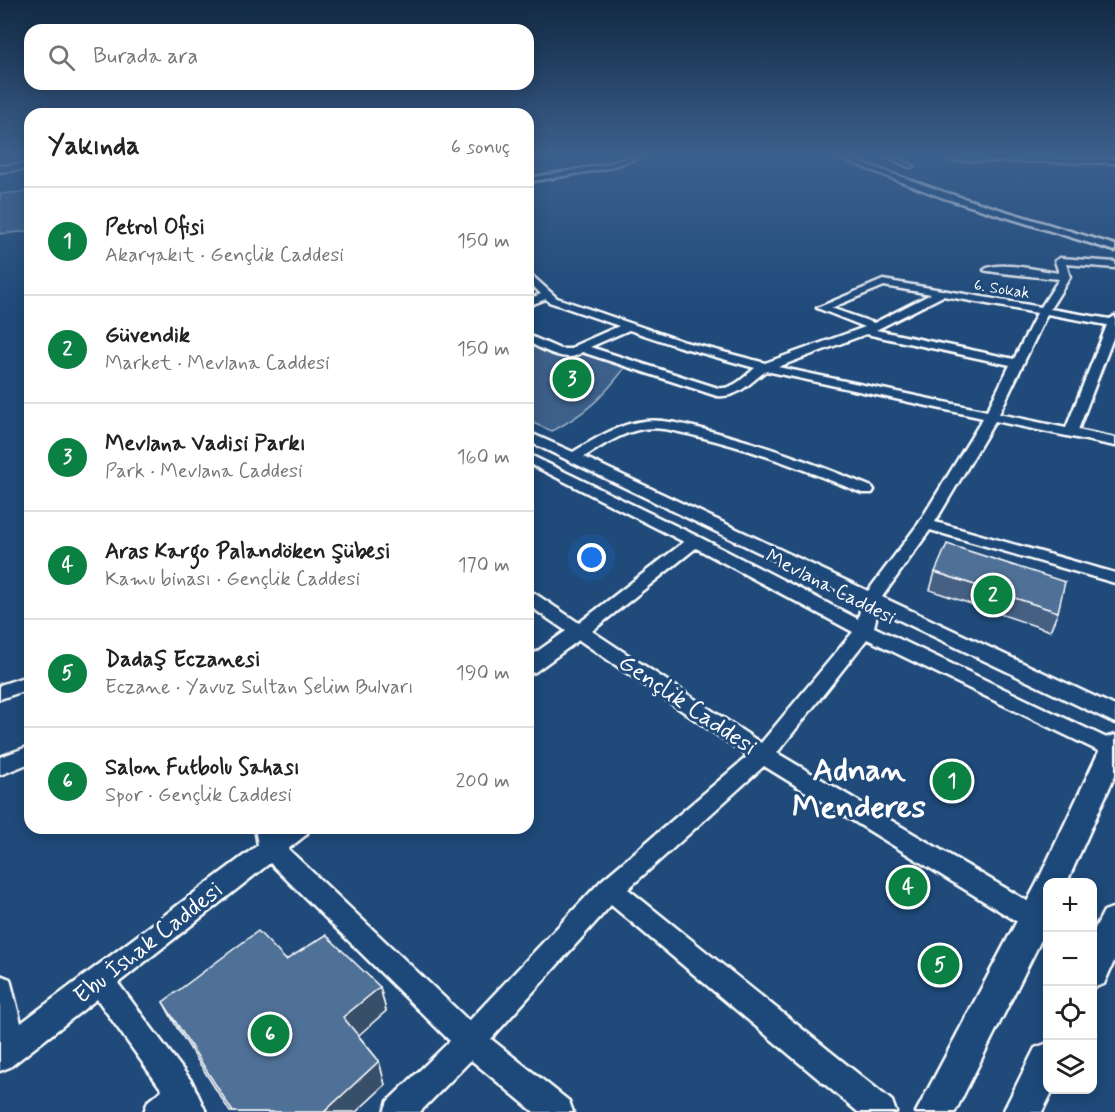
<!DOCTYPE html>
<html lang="tr">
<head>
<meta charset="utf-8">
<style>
	body { margin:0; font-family:Mynerve,sans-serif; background:#f6f6f6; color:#222 }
	.controls { position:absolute; right:18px; bottom:18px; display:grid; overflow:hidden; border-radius:12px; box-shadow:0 3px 15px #0003 }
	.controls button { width:54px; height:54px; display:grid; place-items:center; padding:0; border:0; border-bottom:2px solid #e0e0e0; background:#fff; color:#222; font:30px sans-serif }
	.you { position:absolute; left:592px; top:558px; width:21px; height:21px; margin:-15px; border:4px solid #fff; border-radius:50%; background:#1a73e8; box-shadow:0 0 0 9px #1a73e833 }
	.badge { display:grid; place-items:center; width:39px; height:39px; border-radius:50%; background:#0b8043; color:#fff; font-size:20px; font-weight:700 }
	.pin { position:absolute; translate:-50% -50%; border:3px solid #fff; box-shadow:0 2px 6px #0006 }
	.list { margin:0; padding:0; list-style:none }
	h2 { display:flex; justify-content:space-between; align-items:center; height:78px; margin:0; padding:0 24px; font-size:26px }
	h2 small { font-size:20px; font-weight:400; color:#767676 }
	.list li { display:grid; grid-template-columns:39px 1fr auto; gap:18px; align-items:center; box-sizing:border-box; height:108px; padding:0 24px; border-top:2px solid #e0e0e0 }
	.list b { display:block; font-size:22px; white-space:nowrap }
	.list p { margin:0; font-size:20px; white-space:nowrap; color:#767676 }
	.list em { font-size:20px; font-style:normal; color:#767676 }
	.icon { flex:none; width:33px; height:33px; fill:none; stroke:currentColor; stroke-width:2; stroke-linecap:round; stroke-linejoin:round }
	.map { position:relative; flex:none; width:1115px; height:1112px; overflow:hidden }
	.search { position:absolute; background:#fff; box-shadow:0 3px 15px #0003; left:24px; top:24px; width:510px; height:66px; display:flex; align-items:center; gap:15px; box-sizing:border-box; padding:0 21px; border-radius:18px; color:#767676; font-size:22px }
	.panel { position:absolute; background:#fff; box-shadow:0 3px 15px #0003; left:24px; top:108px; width:510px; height:726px; border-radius:18px }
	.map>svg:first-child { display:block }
	.green { fill:#3c618b; stroke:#9eb0c5; stroke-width:1.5 }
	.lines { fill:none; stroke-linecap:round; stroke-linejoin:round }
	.minor-casing { stroke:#fff; stroke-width:5 }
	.major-casing { stroke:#fff; stroke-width:5 }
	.highway-casing { stroke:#fff; stroke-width:4 }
	.minor { fill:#1f4a7a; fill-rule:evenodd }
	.major { fill:#1f4a7a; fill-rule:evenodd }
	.highway { fill:#1f4a7a; fill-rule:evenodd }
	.wall { fill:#456182; stroke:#fff; stroke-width:1.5 }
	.shaded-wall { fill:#384f6a; stroke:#fff; stroke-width:1.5 }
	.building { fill:#507197; stroke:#fff; stroke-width:1.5 }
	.labels { text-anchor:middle; stroke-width:6; stroke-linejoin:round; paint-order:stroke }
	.far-street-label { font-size:16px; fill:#fff; stroke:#1f4a7a }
	.street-label { font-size:20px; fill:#fff; stroke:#1f4a7a }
	.near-street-label { font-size:24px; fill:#fff; stroke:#1f4a7a }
	.near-district-label { font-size:32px; font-weight:bold; fill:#fff; stroke:#1f4a7a }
</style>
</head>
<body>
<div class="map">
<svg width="1115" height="1112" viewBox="0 0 1115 1112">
	<rect width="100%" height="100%" fill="#1f4a7a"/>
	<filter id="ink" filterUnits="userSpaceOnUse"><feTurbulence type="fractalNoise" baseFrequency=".0167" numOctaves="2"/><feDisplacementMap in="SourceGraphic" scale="12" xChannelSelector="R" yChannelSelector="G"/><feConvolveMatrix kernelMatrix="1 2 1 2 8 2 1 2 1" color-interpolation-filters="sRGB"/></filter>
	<g filter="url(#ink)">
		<g class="green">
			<path d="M 30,191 L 30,231 L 0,234 L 0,194 Z"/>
			<path d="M 528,338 C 546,346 570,363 589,350 L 627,365 C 604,396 587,413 552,431 L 528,421 Z"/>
		</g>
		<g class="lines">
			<g class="minor-casing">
				<g id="minor">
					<path d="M 635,156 L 644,156 L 604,169 L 528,182 L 528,178 L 603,165 Z"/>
					<path d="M 834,156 L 842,156 L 947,193 L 1115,245 L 1115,251 L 941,197 Z"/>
					<path d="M 885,156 L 893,156 L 914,166 L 909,167 Z"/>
					<path d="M 949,157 L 1115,159 L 1115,163 L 947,160 Z"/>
					<path d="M 1060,258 L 1115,262 L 1115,268 L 1066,264 L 1070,277 L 1050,309 L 1110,319 L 1115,316 L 1115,333 L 1078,430 L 1115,438 L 1115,446 L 995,421 L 935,522 L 1115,573 L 1115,583 L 930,530 L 882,597 L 1115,706 L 1115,723 L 878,610 L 874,627 L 1115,742 L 1115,759 L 867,639 L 777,753 L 1044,911 L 1048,919 L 1044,927 L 1035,931 L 1026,927 L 764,766 L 628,889 L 892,1101 L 896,1112 L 858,1112 L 611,905 L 491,1039 L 569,1101 L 573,1112 L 534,1112 L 471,1060 L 420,1112 L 384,1112 L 388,1101 L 450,1041 L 270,863 L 118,983 L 192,1082 L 206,1112 L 144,1112 L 148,1101 L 162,1090 L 97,999 L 10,1067 L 0,1071 L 0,975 L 10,979 L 21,1023 L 258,845 L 255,828 L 310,828 L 306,835 L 288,849 L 469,1021 L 601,881 L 748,756 L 579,640 L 535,672 L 528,674 L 528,658 L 566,631 L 528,605 L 528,591 L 534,593 L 579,623 L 684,542 L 528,463 L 528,454 L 701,538 L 858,619 L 862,602 L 528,441 L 528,432 L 573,452 C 595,439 618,424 644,421 C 662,419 681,424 698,428 C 758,442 815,464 872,487 L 874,490 L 872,493 L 862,493 C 807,471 753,449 696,436 C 679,432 660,426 642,429 C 621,433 602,446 584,457 L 868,591 L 919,523 L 983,418 L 766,371 C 750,382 739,398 717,396 L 582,352 C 568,365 542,349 528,342 L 528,335 L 560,349 L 571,349 L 576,345 L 619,326 L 549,302 L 546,299 L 528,306 L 528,299 L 541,294 L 528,281 L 528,272 L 557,298 L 685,342 L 765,363 L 865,327 L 817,308 L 883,280 L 1041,307 L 1059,279 C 1048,278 988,272 984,270 C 998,260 1041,271 1059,273 L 1055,261 ZM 884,286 L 931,294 L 874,323 L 831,308 ZM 943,296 L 1037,313 L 1014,359 L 876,330 ZM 1047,314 L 1107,325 L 1066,428 L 999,414 ZM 629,330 L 677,346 L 755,368 C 744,377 733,390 718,388 L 590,347 ZM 866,334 L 1010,365 L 987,411 L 778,367 ZM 696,548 L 853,632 L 761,743 L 592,631 Z"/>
					<path d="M 30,675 L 30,689 L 0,699 L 0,685 Z"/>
					<path d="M 30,746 L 30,763 L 0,775 L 0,757 Z"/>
				</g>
			</g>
			<g class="major-casing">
				<g id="major">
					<path d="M 1115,735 L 1115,775 L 1067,882 L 1048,882 L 1048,926 L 955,1112 L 916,1112 L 1037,883 L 1102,745 L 1105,738 Z"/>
					<path d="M 1115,907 L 1115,959 L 1104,984 L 1092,988 L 1092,934 L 1104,911 Z"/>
					<path d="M 1048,1043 L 1048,1090 L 1053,1090 L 1042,1112 L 1003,1112 L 1035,1048 Z"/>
				</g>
			</g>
			<g class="highway-casing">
				<path id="highway" d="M 30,163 L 30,169 L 0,172 L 0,166 Z"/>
			</g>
			<use href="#minor" class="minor"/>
			<use href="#major" class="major"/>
			<use href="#highway" class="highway"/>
		</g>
		<g class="wall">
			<path d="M 935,572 L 1058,612 L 1050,631 L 930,590 Z"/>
			<path d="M 286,960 L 380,987 L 386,1011 L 358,1035 L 379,1061 L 385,1085 L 356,1112 L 230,1112 L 176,1026 L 163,1002 Z"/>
		</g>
		<g class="shaded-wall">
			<path d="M 380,987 L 386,1011 L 351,1042 L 343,1017 Z"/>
			<path d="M 379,1061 L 385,1085 L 356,1112 L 324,1112 Z"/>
		</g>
		<g class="building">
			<path d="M 947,544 L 1065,582 L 1058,612 L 935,572 Z"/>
			<path d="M 258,931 L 286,960 L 326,935 L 380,987 L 343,1017 L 379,1061 L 324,1112 L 233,1112 L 163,1002 Z"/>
		</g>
	</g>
	<linearGradient id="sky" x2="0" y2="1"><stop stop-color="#112943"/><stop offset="0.5" stop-color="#3c608d"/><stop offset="1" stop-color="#3c608d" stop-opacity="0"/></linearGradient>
	<rect width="1115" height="311" fill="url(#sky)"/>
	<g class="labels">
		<g class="far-street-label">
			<text transform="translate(1002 288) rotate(9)" y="6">6. Sokak</text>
		</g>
		<g class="street-label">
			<text transform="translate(831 586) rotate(27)" y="7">Mevlana Caddesi</text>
		</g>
		<g class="near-street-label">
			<text transform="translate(688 704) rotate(34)" y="8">Gençlik Caddesi</text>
			<text transform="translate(148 942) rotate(-38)" y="8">Ebu İshak Caddesi</text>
		</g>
		<g class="near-district-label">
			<text x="859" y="780">Adnan<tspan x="859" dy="37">Menderes</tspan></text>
		</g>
	</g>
</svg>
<div class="controls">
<button>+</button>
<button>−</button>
<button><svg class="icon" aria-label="locate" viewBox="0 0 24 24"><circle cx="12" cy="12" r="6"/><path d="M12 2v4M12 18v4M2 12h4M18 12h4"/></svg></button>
<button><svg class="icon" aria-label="layers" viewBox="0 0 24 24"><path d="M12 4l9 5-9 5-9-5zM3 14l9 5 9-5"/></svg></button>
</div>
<div class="you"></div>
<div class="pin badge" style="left:952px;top:781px">1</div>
<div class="pin badge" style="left:993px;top:595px">2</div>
<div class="pin badge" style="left:572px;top:379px">3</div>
<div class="pin badge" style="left:908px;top:887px">4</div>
<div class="pin badge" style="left:940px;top:965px">5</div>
<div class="pin badge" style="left:270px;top:1034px">6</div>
<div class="search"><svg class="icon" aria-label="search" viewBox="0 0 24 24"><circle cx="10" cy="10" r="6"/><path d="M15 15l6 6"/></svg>Burada ara</div>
<section class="panel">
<h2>Yakında<small>6 sonuç</small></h2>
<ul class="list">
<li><span class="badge">1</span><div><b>Petrol Ofisi</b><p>Akaryakıt · Gençlik Caddesi</p></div><em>150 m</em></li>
<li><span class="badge">2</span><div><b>Güvendik</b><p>Market · Mevlana Caddesi</p></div><em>150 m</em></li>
<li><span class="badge">3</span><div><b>Mevlana Vadisi Parkı</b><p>Park · Mevlana Caddesi</p></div><em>160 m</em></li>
<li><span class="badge">4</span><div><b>Aras Kargo Palandöken Şübesi</b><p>Kamu binası · Gençlik Caddesi</p></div><em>170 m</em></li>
<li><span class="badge">5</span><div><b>Dadaş Eczanesi</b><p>Eczane · Yavuz Sultan Selim Bulvarı</p></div><em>190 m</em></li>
<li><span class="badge">6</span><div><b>Salon Futbolu Sahası</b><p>Spor · Gençlik Caddesi</p></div><em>200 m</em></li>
</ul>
</section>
</div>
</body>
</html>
